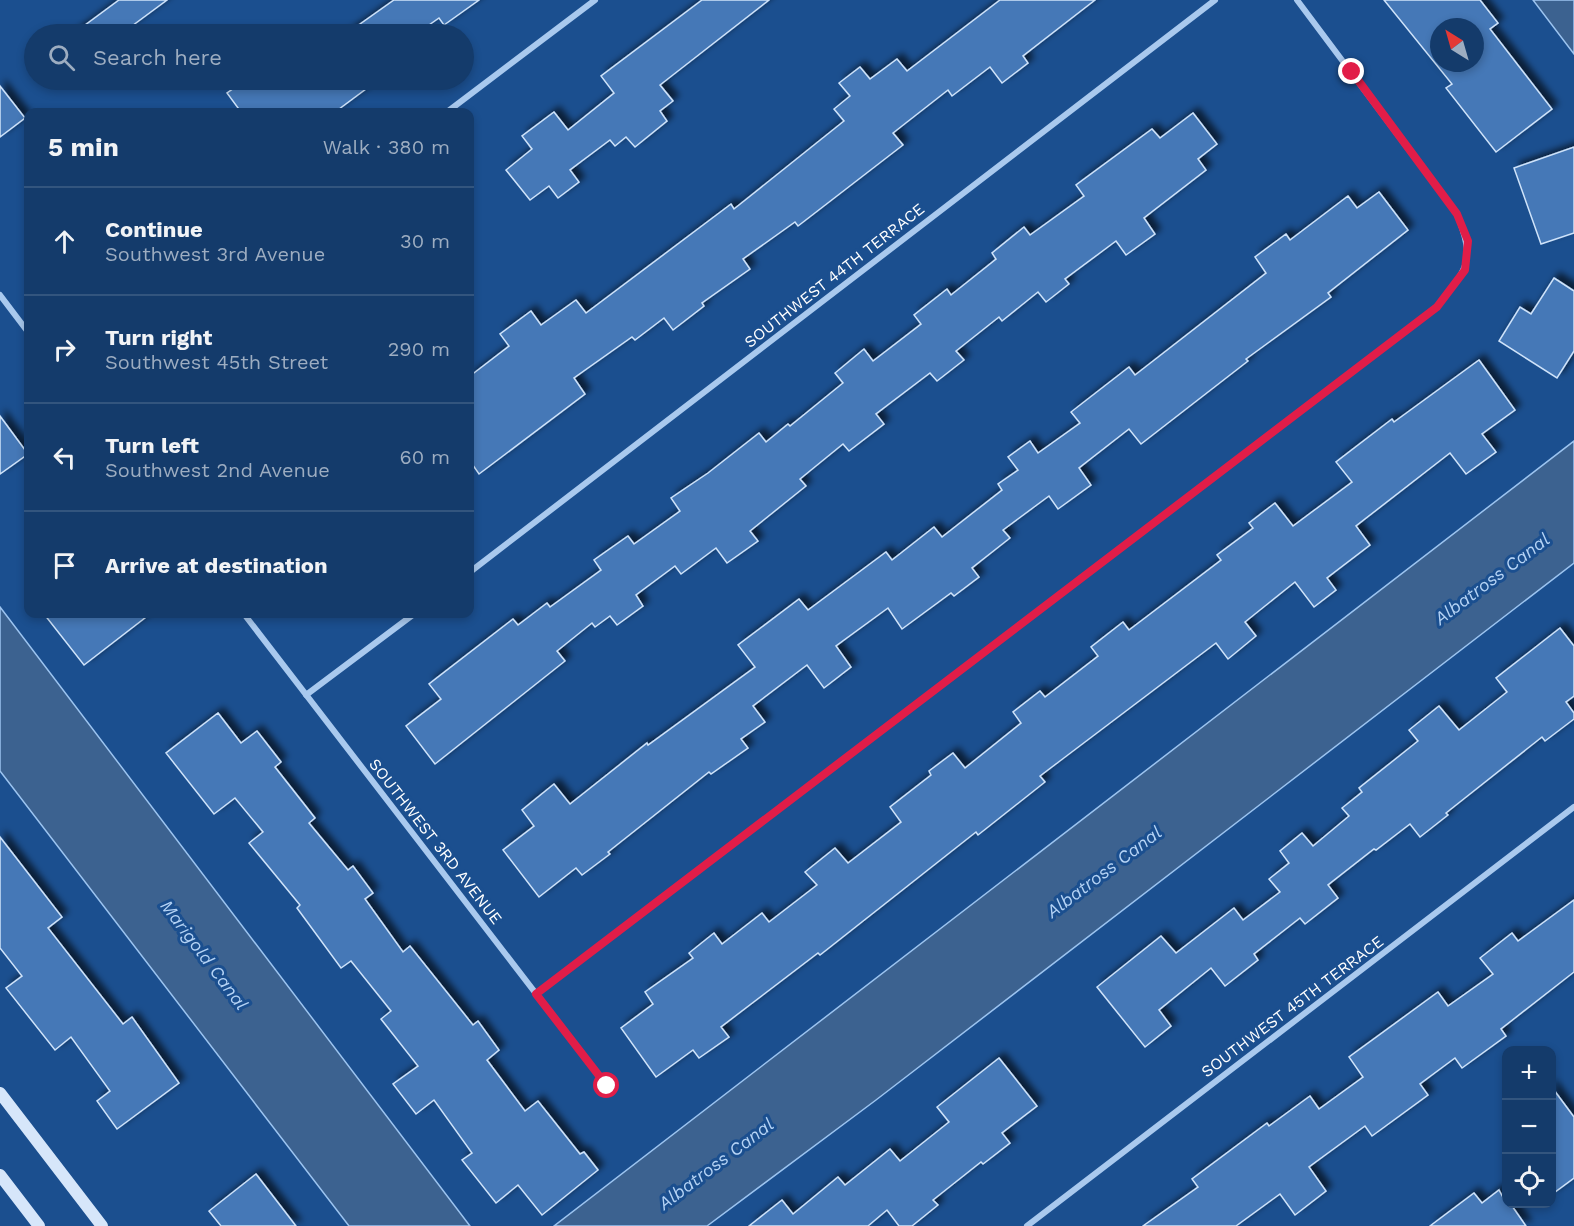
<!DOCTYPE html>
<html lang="en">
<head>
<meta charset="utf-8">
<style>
	body { margin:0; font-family:"Work Sans",sans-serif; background:#214673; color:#f1f3f6 }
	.controls { position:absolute; right:18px; bottom:18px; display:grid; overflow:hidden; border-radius:12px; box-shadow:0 3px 9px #0003 }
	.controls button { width:54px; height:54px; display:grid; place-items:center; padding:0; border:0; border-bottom:2px solid #33557e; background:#143b6b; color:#f1f3f6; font:30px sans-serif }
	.compass { position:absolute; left:1430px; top:18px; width:54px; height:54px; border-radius:50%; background:#143b6b; box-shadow:0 3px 9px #0003; rotate:323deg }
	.stop { position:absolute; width:18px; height:18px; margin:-14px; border:4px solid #e11d48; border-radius:50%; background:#fff }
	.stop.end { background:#e11d48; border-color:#fff; box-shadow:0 2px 6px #0008 }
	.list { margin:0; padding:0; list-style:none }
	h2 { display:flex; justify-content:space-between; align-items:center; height:78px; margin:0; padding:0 24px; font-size:26px }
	h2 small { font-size:20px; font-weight:400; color:#9dadc1 }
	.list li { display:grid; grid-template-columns:39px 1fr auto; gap:18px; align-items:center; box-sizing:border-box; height:108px; padding:0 24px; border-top:2px solid #33557e }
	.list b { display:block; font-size:22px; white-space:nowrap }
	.list p { margin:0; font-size:20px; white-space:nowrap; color:#9dadc1 }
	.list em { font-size:20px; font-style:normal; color:#9dadc1 }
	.icon { flex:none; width:33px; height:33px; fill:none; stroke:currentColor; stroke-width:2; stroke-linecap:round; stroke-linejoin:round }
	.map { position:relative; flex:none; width:1574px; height:1226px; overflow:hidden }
	.search { position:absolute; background:#143b6b; box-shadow:0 3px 9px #0003; left:24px; top:24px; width:450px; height:66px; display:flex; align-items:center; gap:15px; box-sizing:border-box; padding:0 21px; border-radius:33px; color:#9dadc1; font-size:22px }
	.panel { position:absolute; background:#143b6b; box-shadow:0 3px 9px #0003; left:24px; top:108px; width:450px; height:510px; border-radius:12px }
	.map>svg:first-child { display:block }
	.water { fill:#3c6290; stroke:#9cc4f0; stroke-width:1.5 }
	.building { fill:#4478b7; stroke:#cfe3fa; stroke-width:1.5; fill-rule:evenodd; filter:url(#shadow) }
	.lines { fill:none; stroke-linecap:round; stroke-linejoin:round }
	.street { stroke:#a9c9ee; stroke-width:6 }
	.secondary { stroke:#d6e6fa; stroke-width:12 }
	.route { stroke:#e11d48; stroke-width:8 }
	.labels { text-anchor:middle; stroke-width:6; stroke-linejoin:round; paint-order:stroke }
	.street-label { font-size:16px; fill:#fff; stroke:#1b4f8f }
	.water-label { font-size:18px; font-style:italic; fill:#b5d3f5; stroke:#1b4f8f }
</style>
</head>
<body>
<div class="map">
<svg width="1574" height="1226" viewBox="0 0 1574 1226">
	<defs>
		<filter id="shadow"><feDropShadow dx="5.5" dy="-5.5" stdDeviation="3" flood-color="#0009"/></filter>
	</defs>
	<rect width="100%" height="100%" fill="#1b4f8f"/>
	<g class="water">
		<path d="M 1533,0 L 1574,0 L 1574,54 Z"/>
		<path d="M 1574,441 L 1574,563 L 876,1100 L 707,1226 L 554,1226 Z"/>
		<path d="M 0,607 L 470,1226 L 349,1226 L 0,771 Z"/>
	</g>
	<g class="building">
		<path d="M 119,0 L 167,0 L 121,34 L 73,34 Z"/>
		<path d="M 394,0 L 479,0 L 444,25 L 439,18 L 416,34 L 346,34 Z"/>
		<path d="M 702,0 L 769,0 L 660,85 L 673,101 L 660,111 L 667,121 L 635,147 L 626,137 L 615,146 L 610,140 L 570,170 L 579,182 L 558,198 L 549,186 L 530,200 L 506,170 L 532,149 L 522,136 L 554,112 L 568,130 L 614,93 L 601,76 Z"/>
		<path d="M 1000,0 L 1095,0 L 1023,56 L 1028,63 L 1002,83 L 990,67 L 952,96 L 948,90 L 893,133 L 903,145 L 798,226 L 795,222 L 743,259 L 750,269 L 702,303 L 704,306 L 673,330 L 664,318 L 635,340 L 632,337 L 574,378 L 585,394 L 479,474 L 470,461 L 470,376 L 509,346 L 500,334 L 531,311 L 541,325 L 576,300 L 586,313 L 731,204 L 734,209 L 844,121 L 834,109 L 850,96 L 839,83 L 860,67 L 870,79 L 897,59 L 907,71 Z"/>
		<path d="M 1384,0 L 1480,0 L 1498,23 L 1490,29 L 1552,109 L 1496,152 L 1446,88 L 1452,84 ZM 1439,27 L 1475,27 L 1475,63 L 1439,63 Z"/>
		<path d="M 246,80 L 378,80 L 335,112 L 241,112 L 227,93 Z"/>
		<path d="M 0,86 L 25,118 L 0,137 Z"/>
		<path d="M 1193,113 L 1217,144 L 1198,159 L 1206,170 L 1144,218 L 1155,234 L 1126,255 L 1116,241 L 1065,279 L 1069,284 L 1046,302 L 1038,292 L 1002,321 L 999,317 L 956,351 L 964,360 L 937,381 L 930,373 L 876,414 L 884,424 L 849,451 L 843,444 L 800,479 L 806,486 L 750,531 L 758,541 L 727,563 L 716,548 L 681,574 L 675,566 L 636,595 L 643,606 L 617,625 L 610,616 L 595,627 L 592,623 L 557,651 L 565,661 L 435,764 L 406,726 L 441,699 L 429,684 L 513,619 L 518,625 L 547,603 L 550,607 L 601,570 L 594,560 L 628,536 L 634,544 L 680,511 L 671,498 L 708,473 L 759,433 L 766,442 L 788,424 L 790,426 L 843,383 L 835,373 L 864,349 L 873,361 L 921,324 L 914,315 L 947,289 L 951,295 L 996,259 L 992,253 L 1024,227 L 1030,235 L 1084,196 L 1076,185 L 1152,129 L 1160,138 Z"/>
		<path d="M 1574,147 L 1574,233 L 1541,244 L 1514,168 Z"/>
		<path d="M 1379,192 L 1408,230 L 1328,293 L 1331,297 L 1246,359 L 1248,361 L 1141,444 L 1129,429 L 1079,468 L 1091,485 L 1058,509 L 1049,496 L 1003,530 L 1010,538 L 972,568 L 979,577 L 954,596 L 951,593 L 902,629 L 888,608 L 836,646 L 851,667 L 824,688 L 807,665 L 753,706 L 765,722 L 741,739 L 748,748 L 711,774 L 709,772 L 608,852 L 610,854 L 582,875 L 576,868 L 539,897 L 503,850 L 534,826 L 522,810 L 554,784 L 570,804 L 647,743 L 648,745 L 755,667 L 738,645 L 799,599 L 808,610 L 886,552 L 892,560 L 934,527 L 942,537 L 1002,490 L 998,484 L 1018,470 L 1008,457 L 1030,441 L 1038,453 L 1080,423 L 1071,412 L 1129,367 L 1135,375 L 1266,273 L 1255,257 L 1286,234 L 1290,240 L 1348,196 L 1357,208 Z"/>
		<path d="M 1554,278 L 1574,291 L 1574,351 L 1557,378 L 1499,341 L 1520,307 L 1531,314 Z"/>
		<path d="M 1479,360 L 1515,410 L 1482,434 L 1496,452 L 1466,474 L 1450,453 L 1356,526 L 1370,545 L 1327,578 L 1336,590 L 1314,607 L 1295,582 L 1245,622 L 1256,636 L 1228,659 L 1216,643 L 1040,776 L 1045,782 L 978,835 L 976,832 L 820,955 L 818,953 L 721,1027 L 729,1037 L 699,1058 L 693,1050 L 656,1077 L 621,1028 L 653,1004 L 645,992 L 693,958 L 689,953 L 714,933 L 722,944 L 762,913 L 769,922 L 817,885 L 805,872 L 835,848 L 848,863 L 901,822 L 890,807 L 931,775 L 929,771 L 953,753 L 965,768 L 1021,723 L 1013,712 L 1040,691 L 1045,697 L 1098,656 L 1091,647 L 1123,622 L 1129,630 L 1221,560 L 1217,555 L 1253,528 L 1249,523 L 1275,503 L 1293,526 L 1352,482 L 1336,462 L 1392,419 L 1394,422 Z"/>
		<path d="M 0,416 L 28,454 L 0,474 Z"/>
		<path d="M 44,614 L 150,614 L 84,665 Z"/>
		<path d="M 1560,628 L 1574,646 L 1574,696 L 1566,702 L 1574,713 L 1574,719 L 1545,741 L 1542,737 L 1446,813 L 1448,815 L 1420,837 L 1410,824 L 1376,850 L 1374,849 L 1328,885 L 1338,898 L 1305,924 L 1300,918 L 1254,954 L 1258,960 L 1225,986 L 1211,968 L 1159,1010 L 1171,1026 L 1145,1047 L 1097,987 L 1161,936 L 1176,953 L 1234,908 L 1243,920 L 1280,892 L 1269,879 L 1289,863 L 1280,851 L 1302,833 L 1313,846 L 1349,816 L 1342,808 L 1362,792 L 1359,788 L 1418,741 L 1409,730 L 1439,706 L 1459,730 L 1507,692 L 1496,678 Z"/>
		<path d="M 218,713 L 241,743 L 257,731 L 281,762 L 275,767 L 315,818 L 309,823 L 348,870 L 353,866 L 373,893 L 365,899 L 403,952 L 410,946 L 473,1025 L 478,1021 L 499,1050 L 487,1060 L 525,1111 L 538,1101 L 580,1154 L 584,1152 L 598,1170 L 542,1215 L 518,1185 L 496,1203 L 462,1160 L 472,1153 L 434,1100 L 416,1114 L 393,1084 L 418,1066 L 381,1019 L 391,1011 L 351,961 L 341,968 L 297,908 L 300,905 L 249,843 L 263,832 L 235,798 L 214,814 L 166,753 Z"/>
		<path d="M 0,837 L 62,917 L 48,928 L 123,1024 L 132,1017 L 179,1083 L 117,1129 L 97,1101 L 110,1091 L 71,1037 L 55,1050 L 6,988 L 22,976 L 0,948 Z"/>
		<path d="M 1574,900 L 1574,972 L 1501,1029 L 1506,1036 L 1462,1068 L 1455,1058 L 1420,1084 L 1428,1095 L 1372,1136 L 1365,1126 L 1309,1167 L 1326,1191 L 1295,1215 L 1280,1194 L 1236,1226 L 1143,1226 L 1198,1187 L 1192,1179 L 1267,1123 L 1269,1126 L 1310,1096 L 1319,1109 L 1363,1077 L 1349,1057 L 1438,992 L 1448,1006 L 1493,974 L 1480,958 L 1512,933 L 1518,941 Z"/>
		<path d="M 999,1058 L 1037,1106 L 1002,1133 L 1010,1143 L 983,1164 L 981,1162 L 933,1200 L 938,1205 L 912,1226 L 899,1226 L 887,1210 L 868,1226 L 749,1226 L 782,1200 L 793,1214 L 838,1177 L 845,1185 L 890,1149 L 900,1161 L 949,1122 L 937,1107 Z"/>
		<path d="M 1551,1086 L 1574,1117 L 1574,1178 L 1551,1195 Z"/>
		<path d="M 256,1174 L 296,1226 L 221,1226 L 209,1211 Z"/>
		<path d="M 1499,1190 L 1506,1203 L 1510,1203 L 1526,1226 L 1430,1226 L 1474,1193 L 1482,1203 Z"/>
	</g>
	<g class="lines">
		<g class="street">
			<path d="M 447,112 L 595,0"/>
			<path d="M 0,295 L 28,332"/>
			<path d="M 470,572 L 1215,0"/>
			<path d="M 244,614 L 607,1086"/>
			<path d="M 306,695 L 414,614"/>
			<path d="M 536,994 L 1437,307 C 1467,268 1476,263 1457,214 L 1297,0"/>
			<path d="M 1027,1226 L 1574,807"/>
		</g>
		<g class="secondary">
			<path d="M 0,1093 L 102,1226"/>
			<path d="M 0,1175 L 39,1226"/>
		</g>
	</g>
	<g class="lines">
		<path class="route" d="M 607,1086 L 536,994 L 1437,307 L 1465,270 L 1468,241 L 1457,214 L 1352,72"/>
	</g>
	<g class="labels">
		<g class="street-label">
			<text transform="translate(834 275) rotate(-38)" y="6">SOUTHWEST 44TH TERRACE</text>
			<text transform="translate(436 841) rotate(52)" y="6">SOUTHWEST 3RD AVENUE</text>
			<text transform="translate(1292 1006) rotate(-37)" y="6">SOUTHWEST 45TH TERRACE</text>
		</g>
		<g class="water-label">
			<text transform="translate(1492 579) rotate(-37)" y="6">Albatross Canal</text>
			<text transform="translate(1104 872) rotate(-37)" y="6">Albatross Canal</text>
			<text transform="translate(204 955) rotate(53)" y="6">Marigold Canal</text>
			<text transform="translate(716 1164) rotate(-37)" y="6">Albatross Canal</text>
		</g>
	</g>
</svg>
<div class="controls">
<button>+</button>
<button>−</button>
<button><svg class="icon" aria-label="locate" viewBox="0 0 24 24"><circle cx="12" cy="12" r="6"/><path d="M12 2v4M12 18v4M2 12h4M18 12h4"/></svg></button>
</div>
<svg class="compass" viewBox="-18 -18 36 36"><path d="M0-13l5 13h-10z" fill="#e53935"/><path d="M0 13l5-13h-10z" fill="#9dadc1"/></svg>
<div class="stop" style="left:607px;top:1086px"></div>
<div class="stop end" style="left:1352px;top:72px"></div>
<div class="search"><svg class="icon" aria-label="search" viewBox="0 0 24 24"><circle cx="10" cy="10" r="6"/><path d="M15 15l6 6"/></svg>Search here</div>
<section class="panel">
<h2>5 min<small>Walk · 380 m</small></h2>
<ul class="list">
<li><svg class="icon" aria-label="ahead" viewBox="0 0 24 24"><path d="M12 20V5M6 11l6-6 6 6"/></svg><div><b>Continue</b><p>Southwest 3rd Avenue</p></div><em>30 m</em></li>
<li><svg class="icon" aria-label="right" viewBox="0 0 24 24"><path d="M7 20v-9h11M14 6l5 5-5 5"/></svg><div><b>Turn right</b><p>Southwest 45th Street</p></div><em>290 m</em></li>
<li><svg class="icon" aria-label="left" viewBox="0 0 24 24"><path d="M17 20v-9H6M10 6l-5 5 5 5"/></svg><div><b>Turn left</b><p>Southwest 2nd Avenue</p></div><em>60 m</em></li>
<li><svg class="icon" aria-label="arrive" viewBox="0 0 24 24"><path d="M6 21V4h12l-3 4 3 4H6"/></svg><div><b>Arrive at destination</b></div></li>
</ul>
</section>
</div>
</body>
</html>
